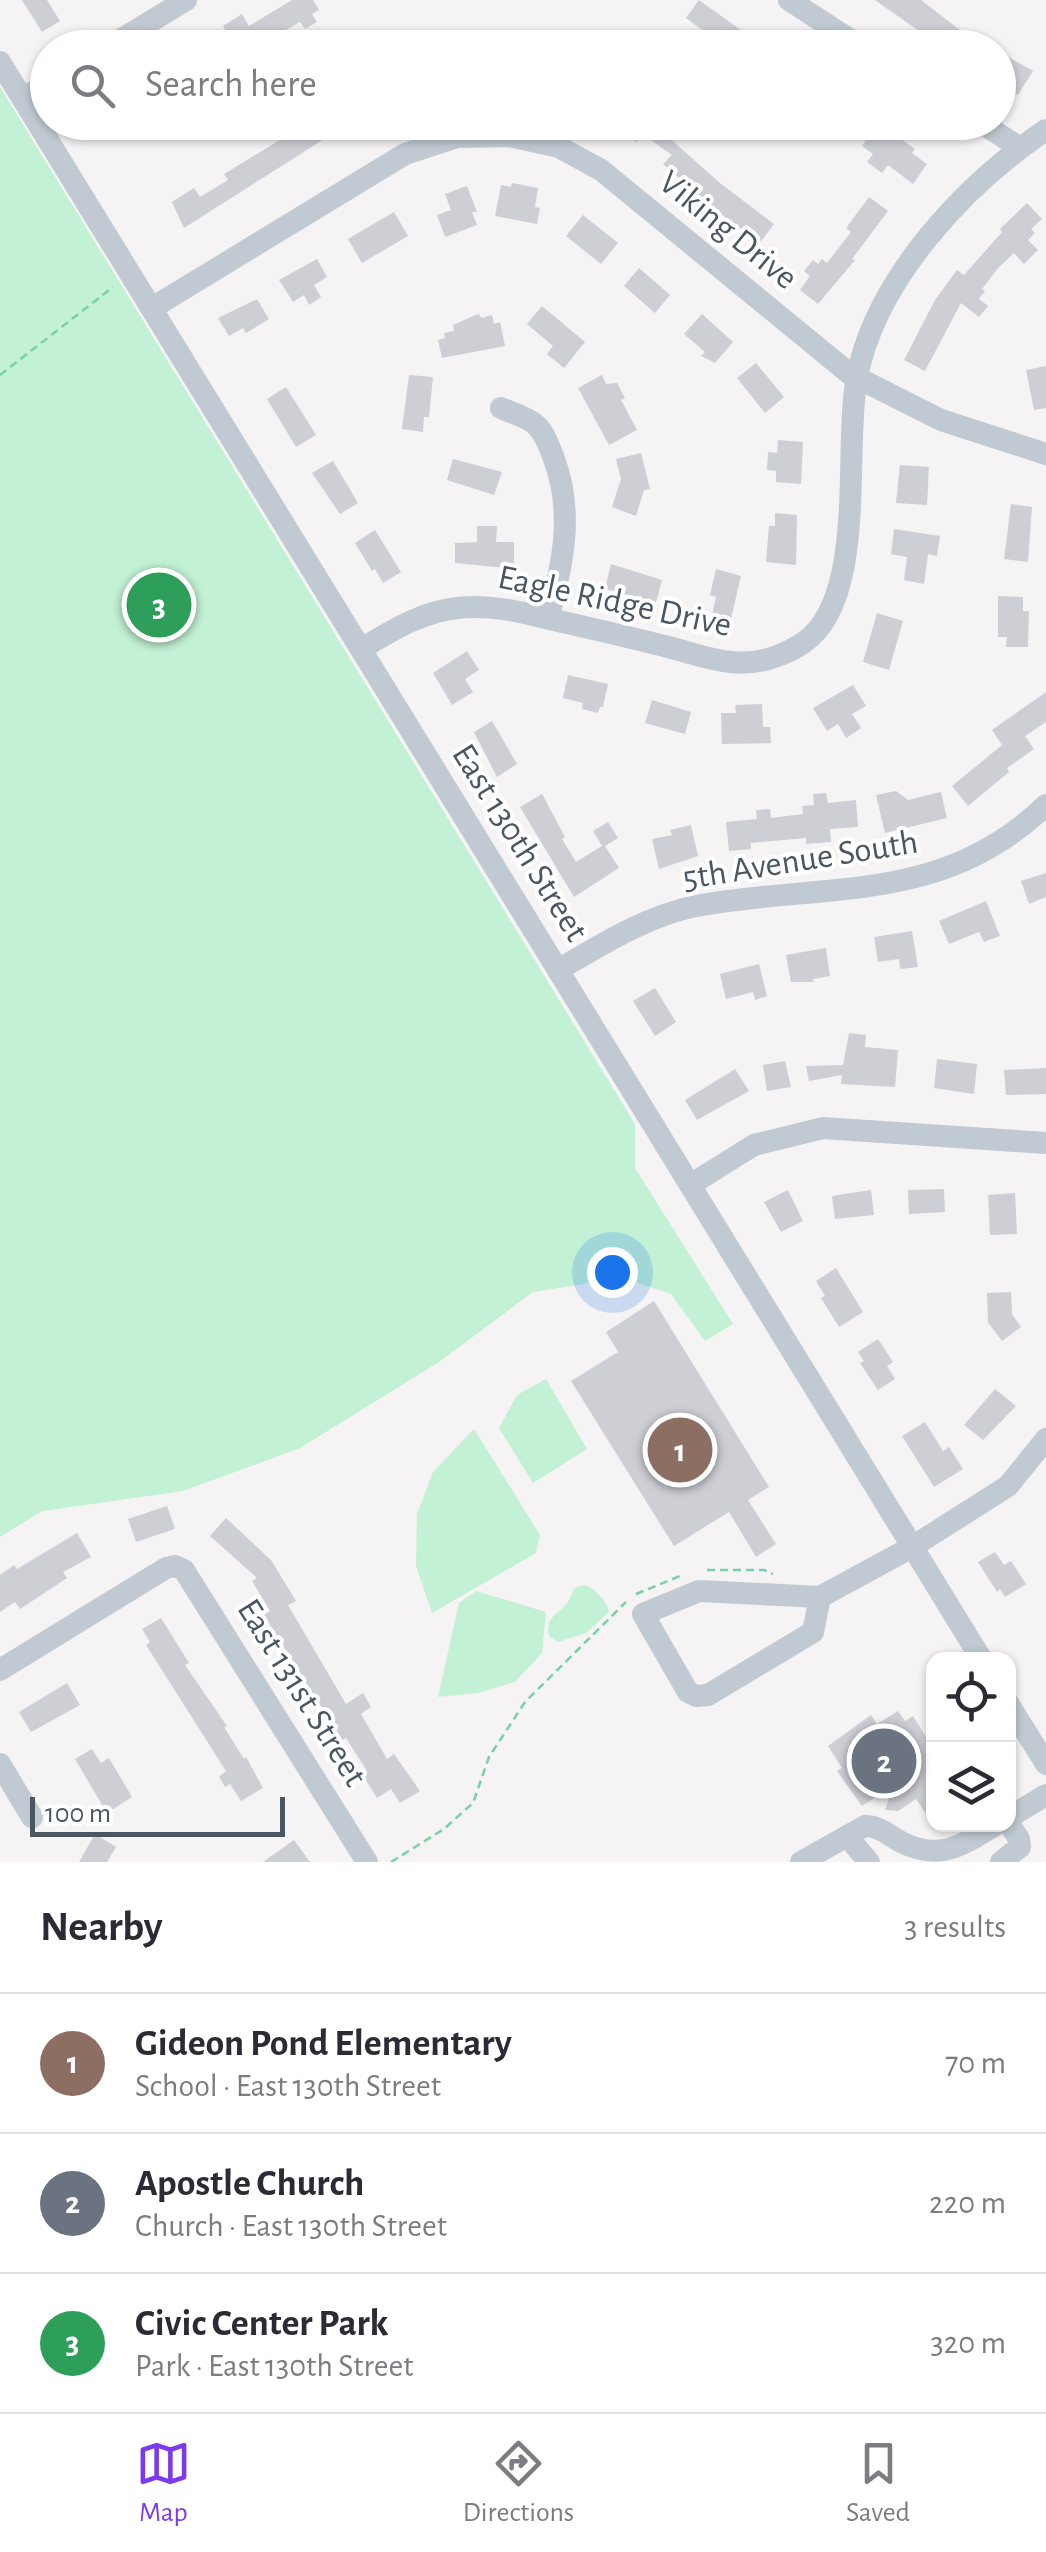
<!DOCTYPE html>
<html lang="en">
<head>
<meta charset="utf-8">
<style>
	body { margin:0; font-family:"Alegreya Sans",sans-serif; background:#f7f7f7; color:#2b2b33 }
	.controls { position:absolute; right:30px; bottom:30px; display:grid; overflow:hidden; border-radius:20px; box-shadow:0 2px 8px #0004 }
	.controls button { width:90px; height:90px; display:grid; place-items:center; padding:0; border:0; border-bottom:2px solid #e1e1e2; background:#fff; color:#2b2b33; font:50px sans-serif }
	.scale { position:absolute; left:30px; bottom:25px; width:255px; box-sizing:border-box; padding-left:10px; border:5px solid #4a5661; border-top:0; font-size:28px; line-height:35px; white-space:nowrap; color:#4a5661; -webkit-text-stroke:8px #fff; paint-order:stroke }
	.you { position:absolute; left:612px; top:1272px; width:35px; height:35px; margin:-25px; border:8px solid #fff; border-radius:50%; background:#1a73e8; box-shadow:0 0 0 15px #1a73e833 }
	.badge { display:grid; place-items:center; width:65px; height:65px; border-radius:50%; background:#7c3aed; color:#fff; font-size:32px; font-weight:700 }
	.pin { position:absolute; translate:-50% -50%; border:5px solid #fff; box-shadow:0 2px 10px #0006 }
	.list { margin:0; padding:0; list-style:none }
	h2 { display:flex; justify-content:space-between; align-items:center; height:130px; margin:0; padding:0 40px; font-size:42px }
	h2 small { font-size:32px; font-weight:400; color:#7c7c81 }
	.list li { display:grid; grid-template-columns:65px 1fr auto; gap:30px; align-items:center; box-sizing:border-box; height:140px; padding:0 40px; border-top:2px solid #e1e1e2 }
	.list b { display:block; font-size:38px; white-space:nowrap }
	.list p { margin:0; font-size:32px; white-space:nowrap; color:#7c7c81 }
	.list em { font-size:32px; font-style:normal; color:#7c7c81 }
	.icon { flex:none; width:55px; height:55px; fill:none; stroke:currentColor; stroke-width:2; stroke-linecap:round; stroke-linejoin:round }
	.map { position:relative; flex:none; width:1046px; height:1862px; overflow:hidden }
	.search { position:absolute; background:#fff; box-shadow:0 2px 8px #0004; left:30px; right:30px; top:30px; height:110px; display:flex; align-items:center; gap:25px; box-sizing:border-box; padding:0 35px; border-radius:55px; color:#7c7c81; font-size:38px }
	.sheet { height:550px; background:#fff }
	nav { display:flex; justify-content:space-around; align-items:center; box-sizing:border-box; height:140px; border-top:2px solid #e1e1e2; background:#fff; font-size:28px; color:#7c7c81 }
	nav a { display:grid; justify-items:center; gap:5px }
	nav .on { color:#7c3aed }
	.map>svg:first-child { display:block }
	.green { fill:#c3f1d5 }
	.building { fill:#cdcfd5 }
	.lines { fill:none; stroke-linecap:round; stroke-linejoin:round }
	.path { stroke:#7ad0a6; stroke-width:2.5; stroke-dasharray:8 5; stroke-linecap:butt }
	.minor { stroke:#c1cad2; stroke-width:22 }
	.labels { text-anchor:middle; stroke-width:8; stroke-linejoin:round; paint-order:stroke }
	.street-label { font-size:35px; fill:#4a5661; stroke:#fff }
</style>
</head>
<body>
<div class="map">
<svg width="1046" height="1862" viewBox="0 0 1046 1862">
	<rect width="100%" height="100%" fill="#f5f3f3"/>
	<g class="green">
		<path d="M 0,87 L 635,1124 L 635,1168 L 733,1324 L 705,1341 L 671,1294 L 622,1278 L 533,1292 L 439,1362 L 300,1448 L 183,1491 L 42,1511 L 0,1537 Z"/>
		<path d="M 546,1379 L 587,1449 L 533,1483 L 499,1428 L 517,1395 Z"/>
		<path d="M 474,1429 L 540,1535 L 536,1553 L 432,1613 L 416,1566 L 417,1514 L 433,1472 Z"/>
		<path d="M 585,1585 C 596,1589 607,1601 609,1612 L 586,1633 L 558,1642 L 550,1637 C 543,1618 558,1615 568,1602 C 571,1597 572,1591 576,1587 Z"/>
		<path d="M 476,1591 L 546,1612 L 542,1653 L 515,1682 L 478,1693 L 438,1697 L 459,1603 Z"/>
	</g>
	<g class="building">
		<path d="M 22,0 L 47,0 L 60,21 L 42,32 Z"/>
		<path d="M 292,0 L 313,0 L 319,10 L 312,14 L 317,22 L 305,29 L 300,22 L 254,48 L 211,48 L 229,37 L 223,26 L 242,14 L 249,26 Z"/>
		<path d="M 699,0 L 745,33 L 735,48 L 727,48 L 686,18 Z"/>
		<path d="M 875,0 L 921,0 L 965,34 L 956,48 L 943,48 Z"/>
		<path d="M 998,51 L 1033,71 L 1018,95 L 998,82 Z"/>
		<path d="M 309,122 L 351,122 L 184,228 L 172,202 L 194,188 L 200,197 L 228,180 L 224,174 Z"/>
		<path d="M 608,122 L 675,122 L 666,135 L 720,183 L 774,224 L 760,243 L 717,211 L 663,164 L 672,155 L 642,134 L 636,142 Z"/>
		<path d="M 846,122 L 888,122 L 905,134 L 901,139 L 915,149 L 912,153 L 927,164 L 913,184 L 888,165 L 882,173 L 867,162 L 873,154 L 862,146 L 867,138 Z"/>
		<path d="M 512,183 L 538,188 L 535,207 L 540,208 L 537,224 L 495,216 L 501,185 L 511,187 Z"/>
		<path d="M 467,186 L 477,212 L 472,212 L 477,225 L 445,237 L 437,215 L 451,210 L 445,194 Z"/>
		<path d="M 869,197 L 888,211 L 852,259 L 855,260 L 818,304 L 800,290 L 810,276 L 804,271 L 813,260 L 818,264 L 822,259 L 827,263 L 851,232 L 846,228 Z"/>
		<path d="M 1027,203 L 1042,219 L 1031,229 L 1035,233 L 1028,240 L 1038,250 L 1024,264 L 1014,253 L 999,267 L 982,289 L 985,291 L 979,299 L 988,306 L 979,317 L 961,303 L 925,371 L 904,360 L 935,300 L 957,270 L 964,275 L 1002,232 L 1000,229 Z"/>
		<path d="M 394,212 L 408,236 L 362,263 L 348,239 Z"/>
		<path d="M 583,215 L 618,243 L 601,264 L 566,236 Z"/>
		<path d="M 317,259 L 327,277 L 314,285 L 321,297 L 309,305 L 304,295 L 293,302 L 279,280 Z"/>
		<path d="M 639,268 L 670,295 L 655,313 L 624,286 Z"/>
		<path d="M 257,299 L 269,319 L 246,333 L 243,328 L 229,336 L 218,318 Z"/>
		<path d="M 542,306 L 585,342 L 564,368 L 547,354 L 553,346 L 527,324 Z"/>
		<path d="M 478,314 L 482,318 L 492,315 L 494,324 L 500,322 L 505,346 L 442,358 L 438,340 L 445,338 L 444,333 L 454,331 L 453,325 Z"/>
		<path d="M 702,314 L 733,342 L 715,363 L 701,356 L 705,352 L 684,334 Z"/>
		<path d="M 756,363 L 784,397 L 765,413 L 737,378 Z"/>
		<path d="M 1046,366 L 1046,408 L 1034,410 L 1026,370 Z"/>
		<path d="M 409,375 L 433,377 L 429,417 L 424,417 L 423,432 L 402,429 Z"/>
		<path d="M 602,375 L 606,384 L 617,383 L 625,398 L 621,400 L 637,430 L 609,445 L 578,388 Z"/>
		<path d="M 286,387 L 316,435 L 296,447 L 267,399 Z"/>
		<path d="M 778,440 L 803,442 L 801,484 L 776,482 L 776,471 L 767,470 L 768,452 L 777,453 Z"/>
		<path d="M 641,453 L 650,489 L 644,490 L 636,516 L 612,507 L 621,479 L 616,459 Z"/>
		<path d="M 453,459 L 502,472 L 494,495 L 447,480 Z"/>
		<path d="M 333,461 L 358,503 L 340,514 L 312,473 Z"/>
		<path d="M 900,465 L 929,467 L 927,505 L 896,503 Z"/>
		<path d="M 1011,504 L 1032,507 L 1028,562 L 1004,559 Z"/>
		<path d="M 775,513 L 797,515 L 796,565 L 766,562 L 769,526 L 775,526 Z"/>
		<path d="M 477,526 L 497,526 L 496,542 L 514,542 L 514,569 L 455,563 L 455,543 L 477,542 Z"/>
		<path d="M 894,529 L 940,536 L 937,556 L 928,554 L 924,584 L 904,580 L 907,557 L 891,554 Z"/>
		<path d="M 375,530 L 401,572 L 383,583 L 375,569 L 372,571 L 355,543 Z"/>
		<path d="M 611,564 L 662,580 L 656,602 L 605,589 Z"/>
		<path d="M 716,569 L 741,576 L 730,623 L 711,619 L 716,597 L 710,595 Z"/>
		<path d="M 998,596 L 1023,597 L 1023,611 L 1029,611 L 1028,647 L 1006,647 L 1007,637 L 998,637 Z"/>
		<path d="M 877,613 L 903,621 L 889,670 L 863,662 Z"/>
		<path d="M 467,651 L 479,670 L 465,679 L 473,692 L 452,705 L 433,673 Z"/>
		<path d="M 568,675 L 608,684 L 603,707 L 600,707 L 598,713 L 582,709 L 583,703 L 563,698 Z"/>
		<path d="M 853,685 L 866,706 L 852,714 L 861,728 L 846,738 L 838,724 L 827,731 L 813,708 Z"/>
		<path d="M 1046,692 L 1046,722 L 1025,736 L 1034,749 L 1007,768 L 1009,772 L 968,806 L 952,786 L 1002,745 L 992,730 Z"/>
		<path d="M 652,700 L 691,712 L 685,734 L 645,723 Z"/>
		<path d="M 762,704 L 763,727 L 770,727 L 771,743 L 722,744 L 721,713 L 736,713 L 735,705 Z"/>
		<path d="M 492,721 L 517,764 L 497,777 L 474,732 Z"/>
		<path d="M 896,791 L 908,800 L 941,792 L 947,818 L 885,833 L 876,795 Z"/>
		<path d="M 826,793 L 828,803 L 856,800 L 858,827 L 830,829 L 831,842 L 806,844 L 806,838 L 751,843 L 751,849 L 729,851 L 726,822 L 757,819 L 756,810 L 770,809 L 771,818 L 803,814 L 802,806 L 814,805 L 813,794 Z"/>
		<path d="M 542,794 L 565,837 L 562,839 L 576,862 L 602,846 L 593,831 L 608,822 L 618,838 L 605,846 L 619,868 L 574,897 L 520,807 Z"/>
		<path d="M 691,825 L 698,856 L 659,869 L 652,839 L 672,835 L 670,830 Z"/>
		<path d="M 1046,873 L 1046,897 L 1029,904 L 1021,881 Z"/>
		<path d="M 986,901 L 1000,936 L 984,942 L 979,932 L 949,944 L 939,921 Z"/>
		<path d="M 912,931 L 918,967 L 900,969 L 899,959 L 878,962 L 874,937 Z"/>
		<path d="M 826,948 L 830,976 L 813,979 L 814,982 L 791,982 L 786,955 Z"/>
		<path d="M 759,964 L 767,996 L 755,1000 L 753,992 L 726,999 L 720,974 Z"/>
		<path d="M 655,988 L 676,1022 L 655,1036 L 633,1001 Z"/>
		<path d="M 849,1033 L 866,1035 L 865,1047 L 898,1050 L 895,1087 L 841,1084 L 842,1075 L 809,1081 L 806,1066 L 843,1065 Z"/>
		<path d="M 937,1059 L 977,1064 L 974,1094 L 934,1088 Z"/>
		<path d="M 785,1061 L 791,1087 L 767,1091 L 763,1065 Z"/>
		<path d="M 1046,1068 L 1046,1094 L 1006,1095 L 1004,1070 Z"/>
		<path d="M 735,1069 L 749,1091 L 697,1120 L 685,1100 Z"/>
		<path d="M 944,1189 L 945,1212 L 909,1214 L 908,1190 Z"/>
		<path d="M 788,1190 L 803,1221 L 781,1232 L 764,1202 Z"/>
		<path d="M 871,1190 L 874,1215 L 835,1219 L 832,1196 Z"/>
		<path d="M 1015,1193 L 1017,1234 L 990,1235 L 988,1195 Z"/>
		<path d="M 836,1268 L 863,1312 L 839,1327 L 821,1298 L 825,1296 L 816,1281 Z"/>
		<path d="M 1011,1292 L 1012,1314 L 1021,1327 L 1002,1341 L 988,1322 L 987,1293 Z"/>
		<path d="M 654,1301 L 769,1487 L 748,1500 L 776,1544 L 756,1557 L 729,1512 L 674,1546 L 571,1381 L 618,1352 L 606,1332 Z"/>
		<path d="M 878,1339 L 893,1362 L 887,1366 L 895,1379 L 878,1390 L 860,1363 L 864,1361 L 858,1352 Z"/>
		<path d="M 995,1389 L 1016,1406 L 983,1440 L 964,1425 Z"/>
		<path d="M 925,1422 L 943,1451 L 949,1447 L 963,1469 L 934,1487 L 902,1436 Z"/>
		<path d="M 167,1506 L 175,1529 L 136,1542 L 128,1519 Z"/>
		<path d="M 226,1518 L 271,1560 L 296,1601 L 288,1605 L 346,1704 L 363,1693 L 371,1707 L 361,1714 L 387,1759 L 394,1754 L 420,1791 L 400,1803 L 391,1789 L 377,1798 L 362,1774 L 367,1771 L 346,1738 L 342,1740 L 264,1615 L 270,1611 L 252,1581 L 257,1578 L 210,1536 Z"/>
		<path d="M 77,1533 L 91,1557 L 63,1572 L 67,1578 L 20,1609 L 15,1602 L 0,1612 L 0,1575 L 14,1565 L 17,1569 Z"/>
		<path d="M 995,1552 L 1004,1565 L 1011,1561 L 1026,1584 L 1005,1597 L 1000,1589 L 997,1592 L 978,1562 Z"/>
		<path d="M 161,1618 L 189,1663 L 185,1665 L 227,1726 L 224,1727 L 244,1759 L 246,1757 L 263,1788 L 241,1801 L 230,1784 L 225,1787 L 219,1777 L 226,1771 L 146,1645 L 150,1642 L 142,1629 Z"/>
		<path d="M 67,1683 L 80,1705 L 31,1732 L 19,1712 Z"/>
		<path d="M 898,1711 L 905,1721 L 913,1716 L 934,1750 L 926,1755 L 934,1768 L 934,1826 L 916,1799 L 898,1811 L 885,1810 L 893,1786 L 862,1806 L 837,1771 L 842,1768 L 828,1746 L 871,1715 L 877,1724 Z"/>
		<path d="M 92,1749 L 101,1763 L 109,1758 L 132,1797 L 107,1813 L 75,1759 Z"/>
		<path d="M 95,1834 L 116,1847 L 107,1862 L 79,1862 Z"/>
		<path d="M 294,1840 L 310,1862 L 263,1862 Z"/>
	</g>
	<g class="lines">
		<g class="path">
			<path d="M 0,375 L 113,287"/>
			<path d="M 707,1570 L 764,1570 L 773,1574"/>
			<path d="M 636,1594 L 680,1576"/>
			<path d="M 391,1862 L 444,1829 L 473,1803 L 489,1757 L 525,1702 L 626,1602"/>
		</g>
		<g class="minor">
			<path d="M 789,0 L 863,48"/>
			<path d="M 107,48 L 186,0"/>
			<path d="M 0,62 L 982,1660"/>
			<path d="M 23,98 L 48,84"/>
			<path d="M 980,122 L 1020,148"/>
			<path d="M 152,308 L 405,154 L 457,137 L 509,136 L 559,147 L 601,170 L 850,374 L 941,420 L 1046,454"/>
			<path d="M 501,408 C 511,413 528,417 536,425 C 545,433 550,448 554,459 C 574,512 563,565 548,618"/>
			<path d="M 361,649 C 391,631 421,612 457,608 C 490,604 522,612 554,620 C 594,629 633,638 672,648 C 691,653 711,660 731,662 C 756,665 782,657 803,643 C 868,600 843,448 857,377 C 876,279 965,184 1046,130"/>
			<path d="M 558,970 C 601,945 646,916 696,906 C 825,882 941,906 1046,805"/>
			<path d="M 690,1185 L 754,1145 L 823,1128 L 1046,1143"/>
			<path d="M 820,1597 L 813,1632 L 708,1695 L 696,1696 L 688,1692 L 643,1614 L 699,1591 L 820,1597 L 912,1547 L 1008,1486 L 1046,1439"/>
			<path d="M 0,1670 L 166,1568 L 175,1566 L 184,1570 L 367,1862"/>
			<path d="M 1008,1703 L 1046,1764"/>
			<path d="M 0,1764 L 32,1817"/>
			<path d="M 1008,1818 L 1046,1795"/>
			<path d="M 847,1836 L 869,1862"/>
			<path d="M 801,1862 L 865,1826 C 879,1826 889,1835 901,1842 C 941,1862 962,1845 997,1824"/>
			<path d="M 1001,1862 L 1020,1847 L 1019,1839 L 1008,1822"/>
		</g>
	</g>
	<g class="labels">
		<g class="street-label">
			<text transform="translate(729 229) rotate(39)" y="12">Viking Drive</text>
			<text transform="translate(615 600) rotate(12)" y="12">Eagle Ridge Drive</text>
			<text transform="translate(521 842) rotate(58)" y="12">East 130th Street</text>
			<text transform="translate(800 859) rotate(-9)" y="12">5th Avenue South</text>
			<text transform="translate(303 1692) rotate(58)" y="12">East 131st Street</text>
		</g>
	</g>
</svg>
<div class="controls">
<button><svg class="icon" aria-label="locate" viewBox="0 0 24 24"><circle cx="12" cy="12" r="6"/><path d="M12 2v4M12 18v4M2 12h4M18 12h4"/></svg></button>
<button><svg class="icon" aria-label="layers" viewBox="0 0 24 24"><path d="M12 4l9 5-9 5-9-5zM3 14l9 5 9-5"/></svg></button>
</div>
<div class="scale">100 m</div>
<div class="you"></div>
<div class="pin badge" style="left:680px;top:1450px;background:#8d6e63">1</div>
<div class="pin badge" style="left:884px;top:1761px;background:#6b7280">2</div>
<div class="pin badge" style="left:159px;top:605px;background:#2e9e5b">3</div>
<div class="search"><svg class="icon" aria-label="search" viewBox="0 0 24 24"><circle cx="10" cy="10" r="6"/><path d="M15 15l6 6"/></svg>Search here</div>
</div>
<section class="sheet">
<h2>Nearby<small>3 results</small></h2>
<ul class="list">
<li><span class="badge" style="background:#8d6e63">1</span><div><b>Gideon Pond Elementary</b><p>School · East 130th Street</p></div><em>70 m</em></li>
<li><span class="badge" style="background:#6b7280">2</span><div><b>Apostle Church</b><p>Church · East 130th Street</p></div><em>220 m</em></li>
<li><span class="badge" style="background:#2e9e5b">3</span><div><b>Civic Center Park</b><p>Park · East 130th Street</p></div><em>320 m</em></li>
</ul>
</section>
<nav>
<a class="on"><svg class="icon" aria-label="map" viewBox="0 0 24 24"><path d="M3 6l6-2 6 2 6-2v14l-6 2-6-2-6 2zM9 4v14M15 6v14"/></svg>Map</a>
<a><svg class="icon" aria-label="directions" viewBox="0 0 24 24"><path d="M12 3l9 9-9 9-9-9zM9 14v-3h6M13 9l2 2-2 2"/></svg>Directions</a>
<a><svg class="icon" aria-label="saved" viewBox="0 0 24 24"><path d="M7 4h10v16l-5-4-5 4z"/></svg>Saved</a>
</nav>
</body>
</html>
